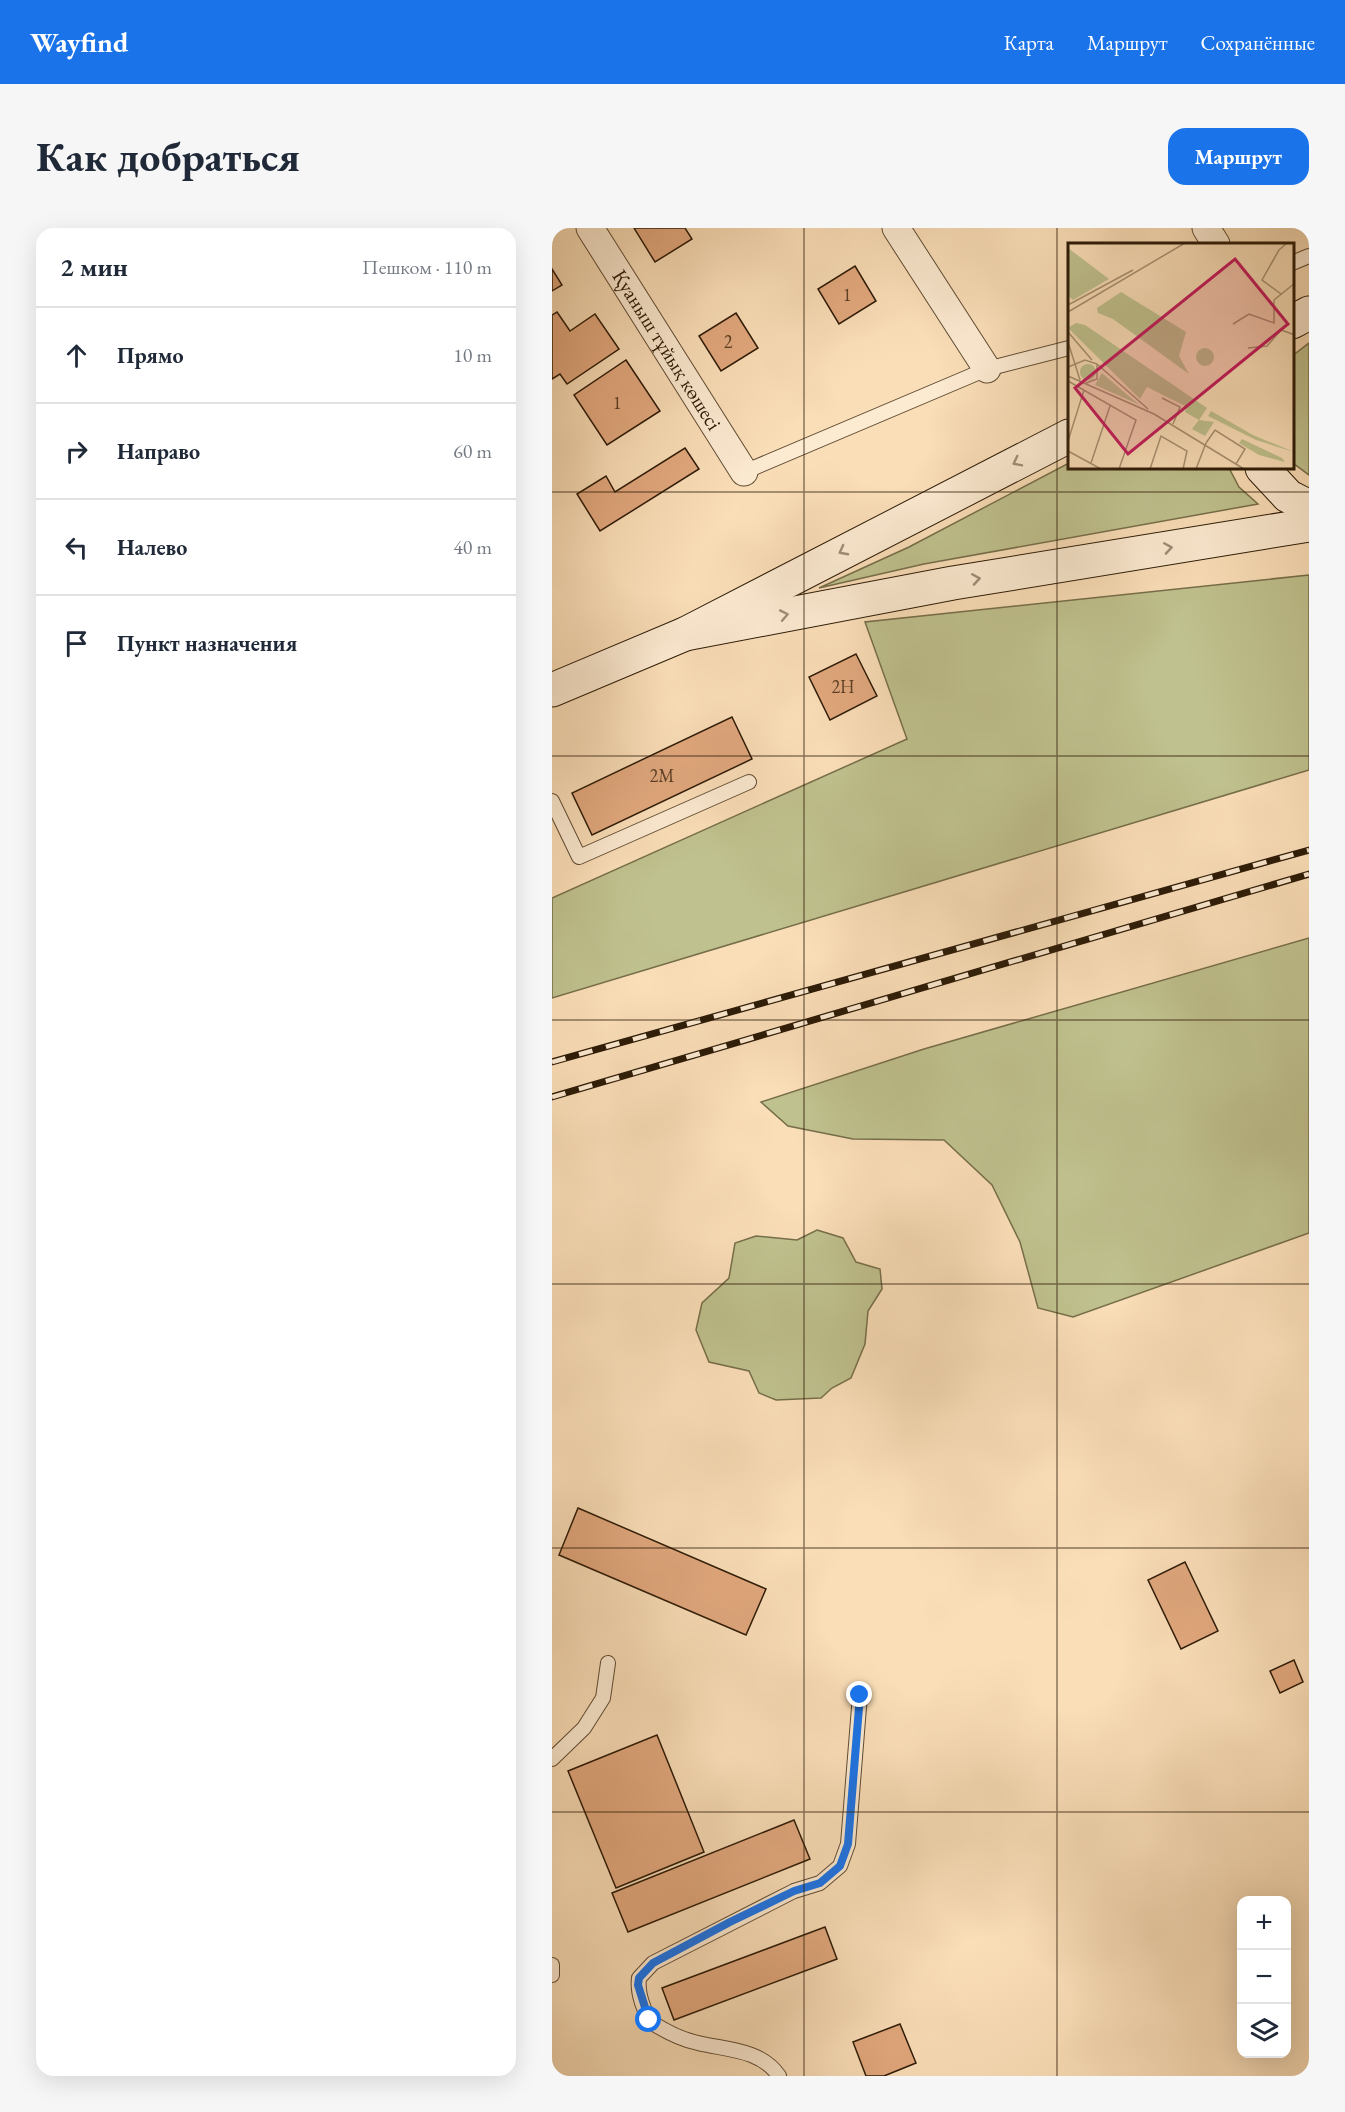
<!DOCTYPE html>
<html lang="ru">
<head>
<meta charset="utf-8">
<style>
	body { margin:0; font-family:"EB Garamond",serif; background:#f6f6f7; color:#1f2937 }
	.controls { position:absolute; right:18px; bottom:18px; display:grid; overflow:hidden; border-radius:12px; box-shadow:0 6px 24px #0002 }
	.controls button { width:54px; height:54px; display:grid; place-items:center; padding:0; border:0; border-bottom:2px solid #e0e1e3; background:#fff; color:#1f2937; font:30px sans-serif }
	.stop { position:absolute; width:18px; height:18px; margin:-14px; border:4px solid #1a73e8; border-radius:50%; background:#fff }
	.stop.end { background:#1a73e8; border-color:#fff; box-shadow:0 2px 6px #0008 }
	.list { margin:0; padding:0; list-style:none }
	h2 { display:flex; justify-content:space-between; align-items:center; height:78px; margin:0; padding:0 24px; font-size:26px }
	h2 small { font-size:20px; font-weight:400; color:#747a83 }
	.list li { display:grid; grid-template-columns:39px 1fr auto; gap:18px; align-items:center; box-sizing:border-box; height:96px; padding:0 24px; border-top:2px solid #e0e1e3 }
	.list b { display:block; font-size:22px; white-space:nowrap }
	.list em { font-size:20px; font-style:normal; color:#747a83 }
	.icon { flex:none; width:33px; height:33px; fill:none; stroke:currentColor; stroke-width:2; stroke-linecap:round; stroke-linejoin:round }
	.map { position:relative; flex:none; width:757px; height:1848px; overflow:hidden; border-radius:18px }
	header { display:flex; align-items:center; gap:36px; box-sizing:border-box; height:84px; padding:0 30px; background:#1a73e8; color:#fff }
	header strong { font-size:28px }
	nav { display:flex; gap:33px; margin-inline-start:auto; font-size:21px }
	.intro { display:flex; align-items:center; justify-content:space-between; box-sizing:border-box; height:144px; padding:0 36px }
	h1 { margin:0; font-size:42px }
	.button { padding:15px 27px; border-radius:18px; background:#1a73e8; color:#fff; font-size:21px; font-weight:700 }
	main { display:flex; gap:36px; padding:0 36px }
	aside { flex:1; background:#fff; border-radius:18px; box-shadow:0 6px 24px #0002 }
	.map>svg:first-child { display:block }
	.green { fill:#bfc18e; stroke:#766e4a; stroke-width:1.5 }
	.building { fill:#e2a87e; stroke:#2d1b07; stroke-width:1.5 }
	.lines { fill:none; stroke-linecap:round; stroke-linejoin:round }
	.lane-casing { stroke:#604c33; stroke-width:16 }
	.street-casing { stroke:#604c33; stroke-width:29 }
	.secondary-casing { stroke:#2d1b07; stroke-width:35 }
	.lane { stroke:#fcead1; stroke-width:14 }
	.street { stroke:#fcead1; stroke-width:27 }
	.secondary { stroke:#fcead1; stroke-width:33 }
	.rail-casing { stroke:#2d1b07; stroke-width:7 }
	.rail { stroke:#fcead1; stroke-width:4.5; stroke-dasharray:14; stroke-linecap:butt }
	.oneway { stroke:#9f8d76 }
	.route { stroke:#1a73e8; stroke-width:8 }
	.grid { fill:none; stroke:#2d1b07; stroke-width:1.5; stroke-opacity:0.55 }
	.labels { text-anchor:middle; stroke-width:4.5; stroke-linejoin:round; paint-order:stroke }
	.number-label { font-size:18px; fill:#5a3e25 }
	.street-label { font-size:21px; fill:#2d1b07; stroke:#fcead1 }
	.inset-road { fill:none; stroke:#a89071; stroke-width:1.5 }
	.view { fill:#c2185b; fill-opacity:0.15; stroke:#c2185b; stroke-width:3 }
	.inset-edge { fill:none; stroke:#2d1b07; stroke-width:3 }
</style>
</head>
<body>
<header>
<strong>Wayfind</strong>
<nav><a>Карта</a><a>Маршрут</a><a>Сохранённые</a></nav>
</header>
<div class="intro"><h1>Как добраться</h1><a class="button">Маршрут</a></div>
<main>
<aside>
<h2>2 мин<small>Пешком · 110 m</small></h2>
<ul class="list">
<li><svg class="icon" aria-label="ahead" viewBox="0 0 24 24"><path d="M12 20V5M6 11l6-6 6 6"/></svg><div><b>Прямо</b></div><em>10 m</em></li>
<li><svg class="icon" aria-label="right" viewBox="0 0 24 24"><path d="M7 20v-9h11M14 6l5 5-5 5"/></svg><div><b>Направо</b></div><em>60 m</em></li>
<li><svg class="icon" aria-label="left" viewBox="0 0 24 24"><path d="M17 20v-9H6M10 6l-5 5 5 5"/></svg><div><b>Налево</b></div><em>40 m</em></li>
<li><svg class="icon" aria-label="arrive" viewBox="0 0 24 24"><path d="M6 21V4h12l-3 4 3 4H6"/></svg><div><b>Пункт назначения</b></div></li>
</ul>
</aside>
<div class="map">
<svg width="757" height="1848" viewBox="0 0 757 1848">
	<rect width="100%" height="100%" fill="#fadeb8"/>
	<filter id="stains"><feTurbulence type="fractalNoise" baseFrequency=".00333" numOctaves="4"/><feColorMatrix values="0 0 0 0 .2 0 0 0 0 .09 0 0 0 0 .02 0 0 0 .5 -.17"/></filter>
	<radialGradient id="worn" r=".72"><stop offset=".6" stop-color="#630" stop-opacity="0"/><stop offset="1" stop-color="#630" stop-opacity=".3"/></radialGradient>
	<g class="green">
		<path d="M 757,115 L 757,247 L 741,235 L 740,128 Z"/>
		<path d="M 517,235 L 517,240 L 677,240 L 687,259 L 706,276 L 372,336 L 267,360 L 357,319 Z"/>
		<path d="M 757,347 L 757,542 L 0,770 L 0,670 L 355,511 L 313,394 Z"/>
		<path d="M 757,710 L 757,1005 L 521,1089 L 486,1080 L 468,1014 L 440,957 L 392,912 L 301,911 L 236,898 L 209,874 L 372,821 Z"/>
		<path d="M 265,1002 L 291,1010 L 304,1034 L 328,1041 L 330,1061 L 316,1083 L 313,1116 L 299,1150 L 280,1160 L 269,1170 L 224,1172 L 207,1165 L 197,1143 L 157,1134 L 144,1102 L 150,1075 L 177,1050 L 183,1015 L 204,1008 L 245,1012 Z"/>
	</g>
	<g class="building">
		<path d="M 82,0 L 133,0 L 140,11 L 103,34 Z"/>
		<path d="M 303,38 L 324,73 L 287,96 L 266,61 Z"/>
		<path d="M 0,41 L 10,57 L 0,63 Z"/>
		<path d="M 5,84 L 18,103 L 43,86 L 67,121 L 15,156 L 8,146 L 0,151 L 0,87 Z"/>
		<path d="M 184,85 L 206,120 L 169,143 L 147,108 Z"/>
		<path d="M 74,132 L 108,183 L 55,217 L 22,167 Z"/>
		<path d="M 133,220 L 147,241 L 48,303 L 25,266 L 54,248 L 63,264 Z"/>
		<path d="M 304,426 L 325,468 L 278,492 L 257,449 Z"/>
		<path d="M 180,489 L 200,531 L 40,607 L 20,565 Z"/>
		<path d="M 26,1280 L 214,1361 L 194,1407 L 7,1327 Z"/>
		<path d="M 633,1334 L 666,1403 L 629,1421 L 596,1352 Z"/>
		<path d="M 742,1432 L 751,1454 L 728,1465 L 718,1443 Z"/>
		<path d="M 105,1507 L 152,1624 L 64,1660 L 16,1543 Z"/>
		<path d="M 242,1592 L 258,1631 L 76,1704 L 60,1665 Z"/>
		<path d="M 273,1699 L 285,1731 L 122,1792 L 110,1760 Z"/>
		<path d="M 348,1796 L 364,1835 L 332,1848 L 314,1848 L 301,1814 Z"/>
	</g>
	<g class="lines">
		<g class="lane-casing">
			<g id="lane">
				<path d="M 740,35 L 757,28"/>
				<path d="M 192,244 L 435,141 L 517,120"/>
				<path d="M 0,573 L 27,629 L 197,554"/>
				<path d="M 0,1531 L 32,1500 L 51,1470 L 56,1435"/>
				<path d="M 0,1737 L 0,1747"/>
				<path d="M 227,1848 C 209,1821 174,1822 146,1815 C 131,1812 115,1804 102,1796 C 92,1787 85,1764 87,1750 L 101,1735 L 242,1663 L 268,1655 L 288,1638 L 296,1616 L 308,1467"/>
			</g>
		</g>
		<g class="street-casing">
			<g id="street">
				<path id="s1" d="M 38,0 L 192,244"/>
				<path d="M 344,0 L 435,141"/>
				<path d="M 654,0 L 664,16"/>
			</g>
		</g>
		<g class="secondary-casing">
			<g id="secondary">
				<path d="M 740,94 L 757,85"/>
				<path d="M 710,240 L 736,268 L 757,279"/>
				<path d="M 133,406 L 401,355 L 757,297"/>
				<path d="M 0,462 L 133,406 L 517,208"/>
			</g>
		</g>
		<use href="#lane" class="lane"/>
		<use href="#street" class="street"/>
		<use href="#secondary" class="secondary"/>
		<g class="rail-casing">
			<g id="rail">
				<path d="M 0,834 L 757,622"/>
				<path d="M 0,869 L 757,646"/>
			</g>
		</g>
		<use href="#rail" class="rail"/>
	</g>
	<defs><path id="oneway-chevron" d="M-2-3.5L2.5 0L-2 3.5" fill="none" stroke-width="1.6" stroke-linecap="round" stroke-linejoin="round" transform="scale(1.5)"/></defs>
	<g class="oneway">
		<use href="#oneway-chevron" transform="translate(465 234) rotate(153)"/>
		<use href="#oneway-chevron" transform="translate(616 320) rotate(-9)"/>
		<use href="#oneway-chevron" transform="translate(291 323) rotate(152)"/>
		<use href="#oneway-chevron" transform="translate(424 351) rotate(-9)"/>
		<use href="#oneway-chevron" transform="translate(232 387) rotate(-11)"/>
	</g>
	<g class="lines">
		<path class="route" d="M 97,1792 L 86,1757 L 87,1750 L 101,1735 L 178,1694 L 242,1663 L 268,1655 L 288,1638 L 296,1616 L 308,1467"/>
	</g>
	<path class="grid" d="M 252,0 L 252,1848M 505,0 L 505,1848M 0,264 L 757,264M 0,528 L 757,528M 0,792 L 757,792M 0,1056 L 757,1056M 0,1320 L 757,1320M 0,1584 L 757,1584"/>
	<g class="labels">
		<g class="number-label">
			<text x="295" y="73">1</text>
			<text x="176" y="120">2</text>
			<text x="65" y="181">1</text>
			<text x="291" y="465">2Н</text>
			<text x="110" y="554">2М</text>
		</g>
		<g class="street-label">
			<text dy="7" stroke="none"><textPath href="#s1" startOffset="144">Қуаныш тұйық көшесі</textPath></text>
		</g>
	</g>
	<g transform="translate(516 15)">
		<rect width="226" height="226" fill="#fadeb8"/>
		<path d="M 0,5 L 41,36 L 5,57 L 0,53 ZM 53,49 L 118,89 L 111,113 L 121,131 L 45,76 L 30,70 L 29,65 ZM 8,80 L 17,82 L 139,165 L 131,177 L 146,179 L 137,193 L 124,186 L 131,177 L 117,169 L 119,164 L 79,144 L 72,156 L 0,85 ZM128 114a9 9 0 1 1 18 0a9 9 0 1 1-18 0ZM12 129a8 8 0 1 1 16 0a8 8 0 1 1-16 0ZM 34,130 L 63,155 L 72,162 L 27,142 ZM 143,168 L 185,192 L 226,209 L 188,197 L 140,173 ZM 174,196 L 214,215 L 217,219 L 191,212 L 171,200 Z" fill="#bfc18e"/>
		<path class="inset-road" d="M 213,51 L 194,37 L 211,7 L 219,0M 0,62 L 65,27M 0,69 L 117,0M 165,81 L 181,71 L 206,80 L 206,57 L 227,40M 0,89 L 24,117M 0,99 L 12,137M 180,105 L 199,103 L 213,87 L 227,92M 29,121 L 80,166M 0,124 L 17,117 L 29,121 L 29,136 L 18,140M 0,133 L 86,171 L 176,226M 0,138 L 68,177 L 51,226M 94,155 L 112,164 L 105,181M 0,198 L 16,147M 138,200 L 147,187 L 177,206 L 168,221M 0,208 L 33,226M 23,220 L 42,163M 82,226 L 93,193 L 119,208 L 115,226M 128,226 L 138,200"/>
		<path class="view" d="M 167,16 L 220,81 L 60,211 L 7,145 Z"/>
		<rect width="226" height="226" class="inset-edge"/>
	</g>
	<rect width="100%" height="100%" filter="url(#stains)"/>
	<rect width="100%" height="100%" fill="url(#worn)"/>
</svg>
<div class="controls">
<button>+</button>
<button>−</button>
<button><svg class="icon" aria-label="layers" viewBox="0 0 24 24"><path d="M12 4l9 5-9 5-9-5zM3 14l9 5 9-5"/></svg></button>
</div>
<div class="stop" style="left:97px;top:1792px"></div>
<div class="stop end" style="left:308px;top:1467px"></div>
</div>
</main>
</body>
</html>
